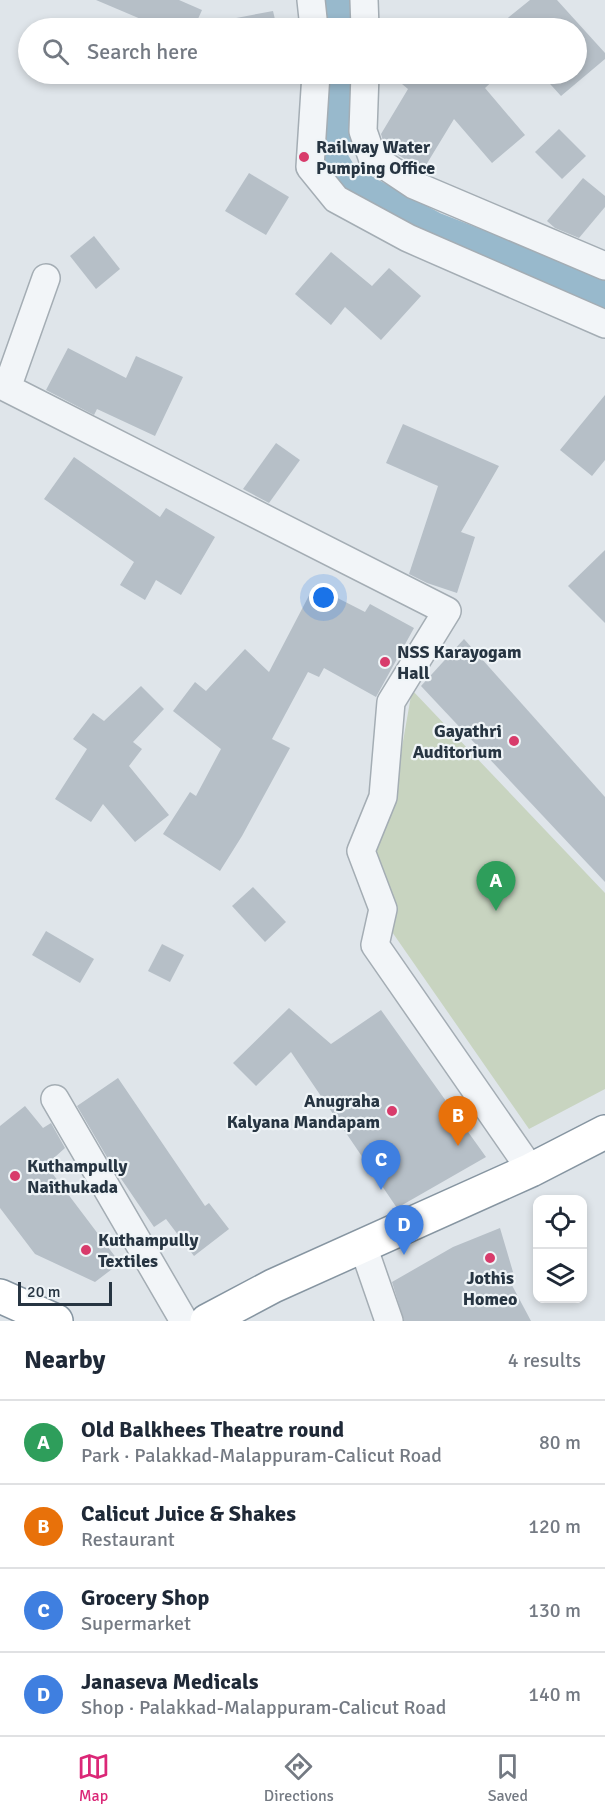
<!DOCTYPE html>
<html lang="en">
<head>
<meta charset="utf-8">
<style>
	body { margin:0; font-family:Signika,sans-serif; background:#f6f6f7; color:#1f2937 }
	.controls { position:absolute; right:18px; bottom:18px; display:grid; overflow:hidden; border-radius:12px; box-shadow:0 3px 9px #0003 }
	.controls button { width:54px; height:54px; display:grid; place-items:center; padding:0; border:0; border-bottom:2px solid #e0e1e3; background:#fff; color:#1f2937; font:30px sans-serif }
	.scale { position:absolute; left:18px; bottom:15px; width:94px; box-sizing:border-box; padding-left:6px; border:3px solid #273542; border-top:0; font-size:16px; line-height:21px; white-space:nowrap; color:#273542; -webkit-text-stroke:4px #eff4f7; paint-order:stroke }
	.you { position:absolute; left:324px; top:598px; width:21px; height:21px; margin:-15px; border:4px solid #fff; border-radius:50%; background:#1a73e8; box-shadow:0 0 0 9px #1a73e833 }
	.badge { display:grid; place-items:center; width:39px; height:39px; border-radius:50%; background:#db2777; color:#fff; font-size:20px; font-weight:700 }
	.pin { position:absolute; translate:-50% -50px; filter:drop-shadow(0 2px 3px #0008) }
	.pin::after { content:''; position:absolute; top:32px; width:21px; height:18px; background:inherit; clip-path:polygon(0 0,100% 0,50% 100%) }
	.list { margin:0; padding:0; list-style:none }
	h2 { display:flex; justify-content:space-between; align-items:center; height:78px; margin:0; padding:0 24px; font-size:26px }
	h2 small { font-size:20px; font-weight:400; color:#747a83 }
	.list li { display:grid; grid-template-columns:39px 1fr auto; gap:18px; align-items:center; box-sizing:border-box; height:84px; padding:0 24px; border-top:2px solid #e0e1e3 }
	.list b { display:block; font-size:22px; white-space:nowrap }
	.list p { margin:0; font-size:20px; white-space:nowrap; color:#747a83 }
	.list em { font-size:20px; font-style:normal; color:#747a83 }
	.icon { flex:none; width:33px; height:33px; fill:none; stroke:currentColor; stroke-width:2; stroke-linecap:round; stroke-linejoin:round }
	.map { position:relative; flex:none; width:605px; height:1321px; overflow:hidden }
	.search { position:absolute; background:#fff; box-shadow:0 3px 9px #0003; left:18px; right:18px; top:18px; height:66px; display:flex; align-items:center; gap:15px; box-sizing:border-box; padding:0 21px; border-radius:33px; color:#747a83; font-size:22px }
	.sheet { height:414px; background:#fff }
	nav { display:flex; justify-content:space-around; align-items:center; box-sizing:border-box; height:84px; border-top:2px solid #e0e1e3; background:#fff; font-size:16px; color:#747a83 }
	nav a { display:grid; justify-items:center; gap:3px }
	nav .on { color:#db2777 }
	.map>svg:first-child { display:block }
	.green { fill:#c8d4c0 }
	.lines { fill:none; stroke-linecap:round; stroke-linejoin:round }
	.canal { stroke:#98b9cc; stroke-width:33 }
	.building { fill:#b6bfc7 }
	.street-casing { stroke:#a4adb4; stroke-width:30 }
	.highway-casing { stroke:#8695a1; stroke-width:36 }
	.street { stroke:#f2f5f8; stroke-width:27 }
	.highway { stroke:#fff; stroke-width:33 }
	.poi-dot { fill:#d83b6b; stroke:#eff4f7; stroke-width:2 }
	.labels { text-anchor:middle; stroke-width:4.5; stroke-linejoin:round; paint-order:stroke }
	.poi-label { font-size:18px; font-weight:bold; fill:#273542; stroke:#eff4f7; text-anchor:start }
</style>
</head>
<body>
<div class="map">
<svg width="605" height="1321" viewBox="0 0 605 1321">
	<rect width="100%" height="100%" fill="#dfe5ea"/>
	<path class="green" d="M 412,690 L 605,893 L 605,1089 L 529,1129 L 390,929 L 373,844 L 398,770 Z"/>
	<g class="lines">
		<g class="canal">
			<path d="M 339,0 L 346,20 L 346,28"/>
			<path d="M 346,74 L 331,159 L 344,180 L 433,228 L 605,295"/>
		</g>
	</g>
	<g class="building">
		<path d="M 96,0 L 179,0 L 202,10 L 194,28 L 162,28 Z"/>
		<path d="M 530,0 L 557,0 L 605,53 L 605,59 L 561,96 L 541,74 L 576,74 L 576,28 L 501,28 L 499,25 Z"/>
		<path d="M 273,11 L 277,28 L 233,28 L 231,19 Z"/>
		<path d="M 390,74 L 500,74 L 485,88 L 525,135 L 492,163 L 454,119 L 423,170 L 385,147 L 381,134 L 408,89 Z"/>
		<path d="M 559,129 L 586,156 L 562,179 L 535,152 Z"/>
		<path d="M 249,173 L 289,197 L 266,235 L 225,211 Z"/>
		<path d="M 583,178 L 605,196 L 605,207 L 579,238 L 555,228 L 547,221 Z"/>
		<path d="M 94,236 L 120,269 L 96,289 L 70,256 Z"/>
		<path d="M 331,252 L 372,286 L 389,268 L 421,296 L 381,340 L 345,307 L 331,325 L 295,294 Z"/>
		<path d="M 68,348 L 126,378 L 136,356 L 183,377 L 155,436 L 97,409 L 94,415 L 46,390 Z"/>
		<path d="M 605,395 L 605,460 L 592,476 L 560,450 Z"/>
		<path d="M 403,424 L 499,466 L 461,532 L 475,537 L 457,593 L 427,583 L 409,574 L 438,486 L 386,463 Z"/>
		<path d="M 276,443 L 300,460 L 269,503 L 243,489 Z"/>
		<path d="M 74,457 L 160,517 L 166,508 L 215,537 L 181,595 L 156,580 L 145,600 L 120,585 L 134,562 L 44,499 Z"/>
		<path d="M 605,550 L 605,623 L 568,586 Z"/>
		<path d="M 314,586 L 365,612 L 370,604 L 414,628 L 376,697 L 324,668 L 319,677 L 308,672 L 272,739 L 290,748 L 242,836 L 220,871 L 163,834 L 190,792 L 196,796 L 221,749 L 173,711 L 195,682 L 206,691 L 245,649 L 269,672 Z"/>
		<path d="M 464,639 L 605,797 L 605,882 L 421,686 Z"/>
		<path d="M 141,686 L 164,709 L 133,742 L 142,749 L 129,766 L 169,815 L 135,842 L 103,804 L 91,822 L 55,799 L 87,749 L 73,739 L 93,713 L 104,721 Z"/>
		<path d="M 253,887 L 286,922 L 265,942 L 232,906 Z"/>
		<path d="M 46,931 L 94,959 L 80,983 L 32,955 Z"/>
		<path d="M 162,944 L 184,955 L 170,982 L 148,971 Z"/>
		<path d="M 289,1008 L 331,1044 L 381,1010 L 486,1157 L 397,1208 L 291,1052 L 256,1086 L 233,1063 Z"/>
		<path d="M 118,1078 L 205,1206 L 209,1203 L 229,1229 L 194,1256 L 166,1219 L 154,1227 L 111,1164 L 77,1106 Z"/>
		<path d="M 25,1106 L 43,1128 L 51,1123 L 65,1148 L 46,1165 L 120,1263 L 95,1282 L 35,1254 L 0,1208 L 0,1126 Z"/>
		<path d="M 500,1228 L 513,1272 L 506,1274 L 531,1321 L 404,1321 L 392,1282 L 453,1247 Z"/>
	</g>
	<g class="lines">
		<g class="street-casing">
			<g id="street">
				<path d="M 311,0 L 314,28"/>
				<path d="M 364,0 L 365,28"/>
				<path d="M 316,74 L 310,167 L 336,199 L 408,238 L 605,324"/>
				<path d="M 365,74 L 363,131 L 372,157 L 414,185 L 605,266"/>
				<path d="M 46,278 L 7,388 L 447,611 L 391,702 L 383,797 L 361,851 L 383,909 L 375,945 L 531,1170"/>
				<path d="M 55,1099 L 184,1321"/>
				<path d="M 363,1246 L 389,1321"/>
			</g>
		</g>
		<g class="highway-casing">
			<g id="highway">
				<path d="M 0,1296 L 56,1321"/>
				<path d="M 207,1321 L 273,1286 L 531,1170 L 605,1132"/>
			</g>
		</g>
		<use href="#street" class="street"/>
		<use href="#highway" class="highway"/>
	</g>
	<g class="poi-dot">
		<circle cx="304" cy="157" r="6"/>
		<circle cx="385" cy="662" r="6"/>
		<circle cx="514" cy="741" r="6"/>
		<circle cx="392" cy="1111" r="6"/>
		<circle cx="15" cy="1176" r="6"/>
		<circle cx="86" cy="1250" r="6"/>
		<circle cx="490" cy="1258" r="6"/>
	</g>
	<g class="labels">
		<g class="poi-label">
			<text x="316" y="153">Railway Water<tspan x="316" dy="21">Pumping Office</tspan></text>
			<text x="397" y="658">NSS Karayogam<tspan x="397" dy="21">Hall</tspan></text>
			<text x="502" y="737" text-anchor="end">Gayathri<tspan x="502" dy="21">Auditorium</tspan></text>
			<text x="380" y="1107" text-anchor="end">Anugraha<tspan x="380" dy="21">Kalyana Mandapam</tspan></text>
			<text x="27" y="1172">Kuthampully<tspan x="27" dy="21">Naithukada</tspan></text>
			<text x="98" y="1246">Kuthampully<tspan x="98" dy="21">Textiles</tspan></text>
			<text x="490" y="1284" text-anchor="middle">Jothis<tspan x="490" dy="21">Homeo</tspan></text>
		</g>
	</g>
</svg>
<div class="controls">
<button><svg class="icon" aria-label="locate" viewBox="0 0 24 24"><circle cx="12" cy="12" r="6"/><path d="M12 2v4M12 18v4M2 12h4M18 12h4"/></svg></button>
<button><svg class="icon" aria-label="layers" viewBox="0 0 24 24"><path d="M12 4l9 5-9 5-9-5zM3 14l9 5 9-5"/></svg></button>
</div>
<div class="scale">20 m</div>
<div class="you"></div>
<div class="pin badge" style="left:496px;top:911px;background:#2e9e5b">A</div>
<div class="pin badge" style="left:458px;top:1146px;background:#e8710a">B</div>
<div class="pin badge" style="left:381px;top:1190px;background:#3f7fe0">C</div>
<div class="pin badge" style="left:404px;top:1255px;background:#3f7fe0">D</div>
<div class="search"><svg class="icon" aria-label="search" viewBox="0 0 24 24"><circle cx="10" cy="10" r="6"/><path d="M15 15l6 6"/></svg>Search here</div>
</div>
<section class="sheet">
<h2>Nearby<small>4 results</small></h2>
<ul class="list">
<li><span class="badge" style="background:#2e9e5b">A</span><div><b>Old Balkhees Theatre round</b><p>Park · Palakkad-Malappuram-Calicut Road</p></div><em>80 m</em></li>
<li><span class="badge" style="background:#e8710a">B</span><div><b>Calicut Juice &amp; Shakes</b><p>Restaurant</p></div><em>120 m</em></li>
<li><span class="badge" style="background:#3f7fe0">C</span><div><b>Grocery Shop</b><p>Supermarket</p></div><em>130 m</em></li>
<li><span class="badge" style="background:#3f7fe0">D</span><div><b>Janaseva Medicals</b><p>Shop · Palakkad-Malappuram-Calicut Road</p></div><em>140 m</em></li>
</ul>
</section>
<nav>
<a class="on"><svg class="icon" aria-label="map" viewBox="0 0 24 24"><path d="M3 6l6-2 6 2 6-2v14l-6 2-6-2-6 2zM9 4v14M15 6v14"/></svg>Map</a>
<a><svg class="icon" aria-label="directions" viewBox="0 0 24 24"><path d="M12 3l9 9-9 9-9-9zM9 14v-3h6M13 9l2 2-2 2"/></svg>Directions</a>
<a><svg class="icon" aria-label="saved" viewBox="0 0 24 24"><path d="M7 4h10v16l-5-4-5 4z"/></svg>Saved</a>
</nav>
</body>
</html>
